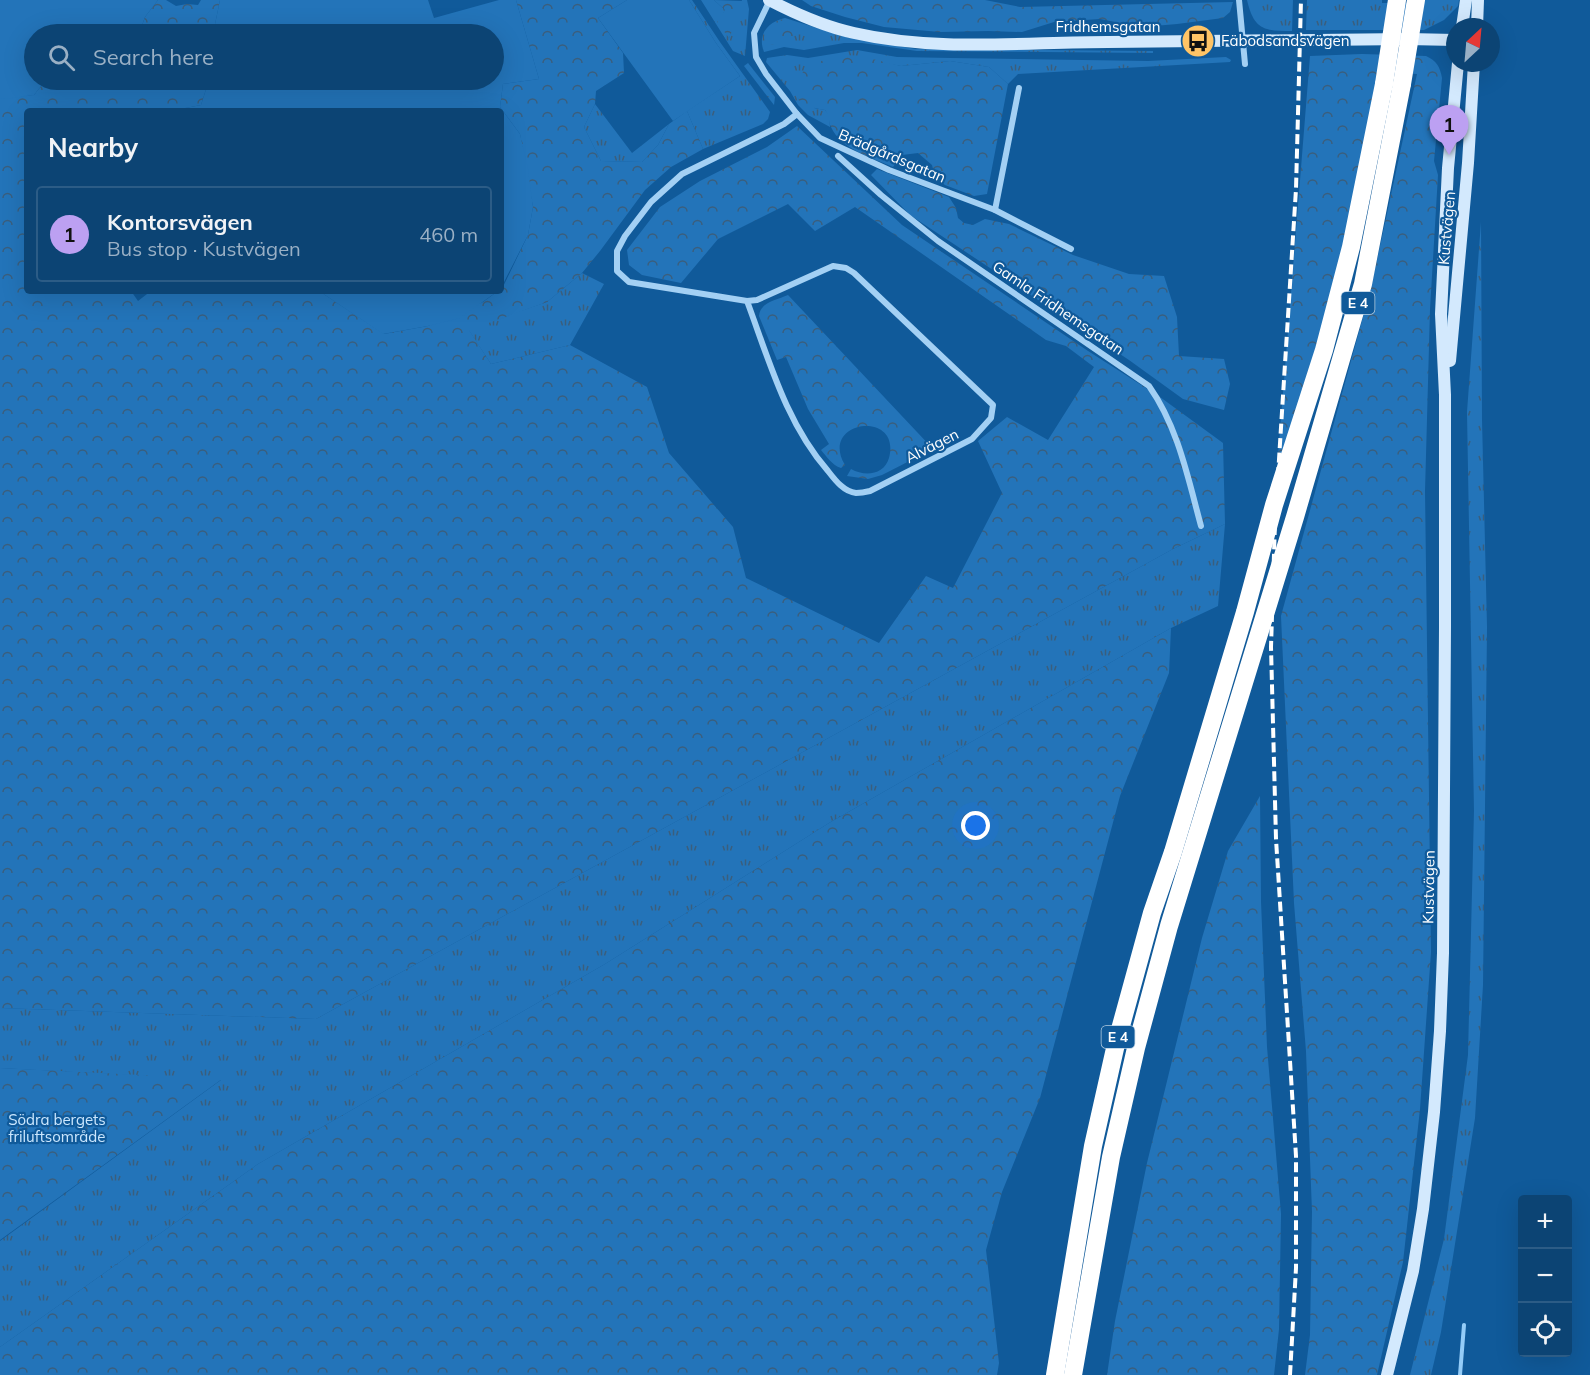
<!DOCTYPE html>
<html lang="en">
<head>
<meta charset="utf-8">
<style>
	body { margin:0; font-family:Mulish,sans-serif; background:#154b79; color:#f1f3f6 }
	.controls { position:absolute; right:18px; bottom:18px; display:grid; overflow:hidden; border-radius:6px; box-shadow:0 6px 24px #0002 }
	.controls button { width:54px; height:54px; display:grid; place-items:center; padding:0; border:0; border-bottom:2px solid #2c5c86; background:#0c4474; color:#f1f3f6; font:30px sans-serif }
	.compass { position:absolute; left:1446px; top:18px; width:54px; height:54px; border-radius:50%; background:#0c4474; box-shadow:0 6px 24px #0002; rotate:26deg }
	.you { position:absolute; left:976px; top:826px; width:21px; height:21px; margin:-15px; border:4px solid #fff; border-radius:50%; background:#1a73e8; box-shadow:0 0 0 9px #1a73e833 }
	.badge { display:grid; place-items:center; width:39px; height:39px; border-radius:50%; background:#bca0f2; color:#111; font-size:20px; font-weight:700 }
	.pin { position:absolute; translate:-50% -50px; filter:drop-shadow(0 2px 3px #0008) }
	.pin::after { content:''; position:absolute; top:32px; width:21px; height:18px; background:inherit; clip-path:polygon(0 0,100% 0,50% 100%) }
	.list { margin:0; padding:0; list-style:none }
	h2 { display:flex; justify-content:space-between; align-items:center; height:78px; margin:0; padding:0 24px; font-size:26px }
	h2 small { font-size:20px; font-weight:400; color:#9ab0c5 }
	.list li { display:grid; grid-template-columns:39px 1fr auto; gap:18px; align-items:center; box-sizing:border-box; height:96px; margin:0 12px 12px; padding:0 12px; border:2px solid #2c5c86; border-radius:6px }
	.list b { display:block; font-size:22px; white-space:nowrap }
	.list p { margin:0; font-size:20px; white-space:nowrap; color:#9ab0c5 }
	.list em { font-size:20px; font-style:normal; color:#9ab0c5 }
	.icon { flex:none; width:33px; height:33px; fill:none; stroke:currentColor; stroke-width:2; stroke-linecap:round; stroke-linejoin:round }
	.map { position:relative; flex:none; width:1590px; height:1375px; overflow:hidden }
	.search { position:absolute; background:#0c4474; box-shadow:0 6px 24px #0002; left:24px; top:24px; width:480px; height:66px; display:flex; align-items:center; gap:15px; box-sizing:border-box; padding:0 21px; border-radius:33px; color:#9ab0c5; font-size:22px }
	.panel { position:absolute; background:#0c4474; box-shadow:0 6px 24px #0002; left:24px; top:108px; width:480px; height:186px; border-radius:6px }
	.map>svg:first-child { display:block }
	.grass { fill:url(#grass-tufts) }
	.forest { fill:url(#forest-crowns) }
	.garden { fill:#2374b9 }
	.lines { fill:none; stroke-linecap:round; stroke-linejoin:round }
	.stream { stroke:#94ccf8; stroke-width:4 }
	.street { stroke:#a3d0f4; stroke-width:6 }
	.secondary { stroke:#d3e9fd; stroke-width:12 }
	.highway { stroke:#fff; stroke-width:18 }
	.rail { stroke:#fff; stroke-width:4; stroke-dasharray:10 4.5; stroke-linecap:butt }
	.highway-bridge { stroke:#fff; stroke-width:18 }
	.labels { text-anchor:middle; stroke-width:4.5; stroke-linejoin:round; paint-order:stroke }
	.shield { fill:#105a9a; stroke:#b7cee1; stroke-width:1.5 }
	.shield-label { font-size:14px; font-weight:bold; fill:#fff }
	.street-label { font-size:15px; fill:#fff; stroke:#105a9a }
	.poi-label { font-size:15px; fill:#fff; stroke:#105a9a; text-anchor:start }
	.park-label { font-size:15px; fill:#cbe7fe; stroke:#105a9a }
</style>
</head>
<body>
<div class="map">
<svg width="1590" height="1375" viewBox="0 0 1590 1375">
	<defs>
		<pattern id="grass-tufts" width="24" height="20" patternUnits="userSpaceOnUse" patternTransform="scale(1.5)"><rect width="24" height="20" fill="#2374b9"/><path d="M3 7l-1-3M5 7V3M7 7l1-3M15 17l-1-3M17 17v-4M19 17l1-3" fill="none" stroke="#3a5e7d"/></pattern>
		<pattern id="forest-crowns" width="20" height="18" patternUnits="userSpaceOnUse" patternTransform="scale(1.5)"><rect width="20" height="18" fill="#2374b9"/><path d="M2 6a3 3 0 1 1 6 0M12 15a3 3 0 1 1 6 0" fill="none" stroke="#3a5e7d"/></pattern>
	</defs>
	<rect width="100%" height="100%" fill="#105a9a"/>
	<g class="grass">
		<path d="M 689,0 L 692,0 L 720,42 L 770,112 L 768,119 L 763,124 L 703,149 L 687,111 L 740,76 L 716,43 Z"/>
		<path d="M 701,0 L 714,0 L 725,10 L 721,18 L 729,38 L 742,0 L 747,0 L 749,9 L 745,56 L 733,51 Z"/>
		<path d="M 1247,0 L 1293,0 L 1292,31 C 1264,31 1254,30 1247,0 Z"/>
		<path d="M 1307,0 L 1382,0 L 1382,3 L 1424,3 L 1425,0 L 1459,0 L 1458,6 L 1444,20 L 1424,30 L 1306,30 Z"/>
		<path d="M 785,18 L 846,37 L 916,49 L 1153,51 L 1153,53 L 917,51 L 862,43 L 844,43 L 804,50 L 784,47 L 764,52 C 757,34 768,22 785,18 Z"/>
		<path d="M 857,50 L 897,57 L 950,58 L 1148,61 L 1226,57 L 1231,60 L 1230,62 L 1018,74 L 1008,84 L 989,67 L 950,61 L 901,66 L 880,62 L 814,108 L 825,110 L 829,115 L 830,127 L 808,115 L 798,105 L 790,91 L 766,62 L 767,58 L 787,55 L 808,58 Z"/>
		<path d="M 748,63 L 775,97 L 774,105 L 744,66 Z"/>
		<path d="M 595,104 L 632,153 L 669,124 L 658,145 L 642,162 L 601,161 L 584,127 Z"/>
		<path d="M 1481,222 L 1482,420 L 1487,627 L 1483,985 L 1475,1118 L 1441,1332 L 1431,1375 L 1410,1375 L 1444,1239 L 1468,1055 L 1474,811 L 1467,412 Z"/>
		<path d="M 582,273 L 604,284 L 570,345 L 491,364 L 468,329 L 547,302 Z"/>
		<path d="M 1225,524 L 1218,606 L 1171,628 L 829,823 L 605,964 L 258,1164 L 0,1347 L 0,1241 L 221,1080 L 0,1068 L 0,1008 L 316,1019 L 1173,549 Z"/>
	</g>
	<g class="forest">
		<path d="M 158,0 L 166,0 L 176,6 L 187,4 L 198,5 L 201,0 L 220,0 L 213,34 L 139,34 L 145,17 Z"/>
		<path d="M 516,0 L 627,0 L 598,18 L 623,53 L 624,73 L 596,91 L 595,104 L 584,127 L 601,161 L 642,162 L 658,145 L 669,124 L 687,111 L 703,149 L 671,167 L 645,190 L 600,251 L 582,273 L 547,302 L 469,330 L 491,364 L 570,345 L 647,387 L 669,453 L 733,527 L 746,578 L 879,643 L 926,576 L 953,588 L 1002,493 L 978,441 L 1007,417 L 1048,440 L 1094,367 L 1066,346 L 1046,340 L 855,207 L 815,231 L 788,204 L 718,239 L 681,283 L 642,275 L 629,265 L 627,250 L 660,207 L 700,181 L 767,147 L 797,126 L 902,225 L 1088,351 L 1160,397 L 1223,443 L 1225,524 L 1173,549 L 316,1019 L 0,1008 L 0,98 L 34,95 L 46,80 L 209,80 L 201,105 L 170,111 L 27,111 L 27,291 L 131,291 L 138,301 L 151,291 L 319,291 L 384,334 L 428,326 L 483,302 L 498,291 L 501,291 L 528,235 L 533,207 L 520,134 L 500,107 L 503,84 L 539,79 Z"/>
		<path d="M 714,0 L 742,1 L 743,7 L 729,38 L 717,22 L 725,10 Z"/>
		<path d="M 802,0 L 985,0 L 1020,7 L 1233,2 L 1230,12 L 1223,18 L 1177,24 L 1142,27 L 1100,19 L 1054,22 L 1022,32 L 988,31 L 940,32 L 884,27 L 845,17 L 811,6 Z"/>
		<path d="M 779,21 L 787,20 L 794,23 L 797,33 C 788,41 780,45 768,44 L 764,38 L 766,32 Z"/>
		<path d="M 1362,54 L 1426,56 C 1437,61 1440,67 1442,78 L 1434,161 L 1438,175 L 1430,309 L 1425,491 L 1431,952 L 1420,1109 L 1403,1262 L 1377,1375 L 1305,1375 L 1310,1335 L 1312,1212 L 1306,1051 L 1294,903 L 1281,616 L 1371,288 L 1417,74 L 1381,72 L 1344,250 L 1318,348 L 1276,480 L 1310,56 Z"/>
		<path d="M 833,55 L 860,56 L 901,66 L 950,61 L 989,67 L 1008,84 L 987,194 L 974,196 L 945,185 L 935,177 L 932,165 L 918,153 L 902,155 L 893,167 C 872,158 841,149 831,127 C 828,121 830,116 825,110 C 809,107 801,105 793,90 L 804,70 Z"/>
		<path d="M 877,169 L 949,197 L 956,208 L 958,218 L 964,223 L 973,225 L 985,219 L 1009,224 L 1073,255 L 1129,274 L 1164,276 L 1177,317 L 1179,356 L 1224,359 L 1230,384 L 1224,410 L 1183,399 L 1129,360 L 910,215 L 871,175 Z"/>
		<path d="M 788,295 L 933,449 L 882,475 L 868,479 L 847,476 L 851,469 C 865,477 884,475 889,458 C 902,409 818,420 845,465 L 841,468 C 832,465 827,457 821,450 L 829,444 L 808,409 L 786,357 L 777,360 L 759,316 C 760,302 777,300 788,295 Z"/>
		<path d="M 1171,628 L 1169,673 L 1120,796 L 1040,1098 L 1002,1192 L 986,1250 L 999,1363 L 997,1375 L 0,1375 L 0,1347 L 258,1164 L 605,964 L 829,823 Z"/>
		<path d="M 1260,796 L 1261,902 L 1267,1047 L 1281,1214 L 1279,1329 L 1274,1375 L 1107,1375 L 1115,1321 L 1147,1163 L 1202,938 L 1228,851 Z"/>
		<path d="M 0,1068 L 222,1079 L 0,1240 Z"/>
	</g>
	<g class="garden">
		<path d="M 0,0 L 158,0 L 145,17 L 139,34 L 96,34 L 82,30 L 77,34 L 34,34 L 34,80 L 46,80 L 34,95 L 5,99 L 0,98 Z"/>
		<path d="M 220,0 L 428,0 L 434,18 L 499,0 L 516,0 L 539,79 L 503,84 L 500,107 L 520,134 L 528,169 L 533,207 L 528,235 L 501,288 L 501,111 L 170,111 L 201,105 L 209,80 L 494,80 L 494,34 L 213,34 Z"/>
		<path d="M 627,0 L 689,0 L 716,43 L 740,76 L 673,121 L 598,18 Z"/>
		<path d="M 319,291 L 498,291 L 460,318 L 428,326 L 383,334 Z"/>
	</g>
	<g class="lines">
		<path class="stream" d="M 1460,1375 L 1464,1325"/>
		<g class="street">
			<path d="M 770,0 L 754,33 L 756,57 L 766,74 L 797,114 L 820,138 L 889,170 L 995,210 L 1071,249"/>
			<path d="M 1239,0 L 1245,64"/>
			<path d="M 838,156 L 881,195 L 938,241 L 1149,386 C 1178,427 1188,478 1201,526"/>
			<path d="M 995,210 L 1019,88"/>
			<path d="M 747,301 L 757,300 L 833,266 L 846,268 L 854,273 L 993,405 L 991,418 L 972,439 L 870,491 C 866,492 861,493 856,493 C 844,492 835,480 828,471 C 786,423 769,360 747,301 L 629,282 L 617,271 L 617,251 L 625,236 L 651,202 L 682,174 L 784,124 L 797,114"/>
		</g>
		<g class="secondary">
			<path d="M 769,0 C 794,13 826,27 854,33 C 937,52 1024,42 1108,42 C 1208,41 1308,40 1408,39 L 1455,40"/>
			<path d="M 1462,27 L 1466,0"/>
			<path d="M 1477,27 L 1478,0"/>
			<path d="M 1450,361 L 1468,163 L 1474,63"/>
			<path d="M 1387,1375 L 1413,1271 L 1423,1209 L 1434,1112 L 1440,1031 L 1443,953 L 1445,627 L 1445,395 L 1441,314 L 1448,168 L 1458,63"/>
		</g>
		<g class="highway">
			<path d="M 1055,1375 L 1093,1146 L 1116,1044 L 1152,913 L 1173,852 L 1245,612 L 1274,505 L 1324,350 L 1351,247 L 1384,84"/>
			<path d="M 1073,1375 L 1111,1157 L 1136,1048 L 1169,926 L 1295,517 L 1363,284 L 1402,84"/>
		</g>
		<path class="rail" d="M 1290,1375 L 1296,1268 L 1296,1156 L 1276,839 L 1271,647 L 1275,523 L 1296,189 L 1301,0"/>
		<g class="highway-bridge">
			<path d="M 1384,84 L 1397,0"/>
			<path d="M 1402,84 L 1416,0"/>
		</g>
	</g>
	<defs>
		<g id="bus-disc" transform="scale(1.725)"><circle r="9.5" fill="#ffc466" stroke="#105a9a"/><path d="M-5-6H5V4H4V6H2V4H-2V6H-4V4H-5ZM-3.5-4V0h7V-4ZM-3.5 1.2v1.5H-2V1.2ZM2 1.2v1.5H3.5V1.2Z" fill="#111"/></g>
	</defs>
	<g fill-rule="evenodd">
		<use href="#bus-disc" x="1198" y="41"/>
	</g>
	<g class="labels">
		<g class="shield">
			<rect x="1341.5" y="292" width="33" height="22" rx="4.5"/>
			<rect x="1101.5" y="1026" width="33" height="22" rx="4.5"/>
		</g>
		<g class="shield-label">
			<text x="1358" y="308">E 4</text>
			<text x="1118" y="1042">E 4</text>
		</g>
		<g class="street-label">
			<text x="1108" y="32">Fridhemsgatan</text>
			<text transform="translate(892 156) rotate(23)" y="5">Brädgårdsgatan</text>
			<text transform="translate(1447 228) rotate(-85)" y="5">Kustvägen</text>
			<text transform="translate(1058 308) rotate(34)" y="5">Gamla Fridhemsgatan</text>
			<text transform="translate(932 446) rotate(-27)" y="5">Alvägen</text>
			<text transform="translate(1429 887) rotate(-89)" y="5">Kustvägen</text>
		</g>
		<g class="poi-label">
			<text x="1221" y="46">Fäbodsandsvägen</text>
		</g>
		<g class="park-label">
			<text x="57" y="1125">Södra bergets<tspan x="57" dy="17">friluftsområde</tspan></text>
		</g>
	</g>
</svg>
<div class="controls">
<button>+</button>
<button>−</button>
<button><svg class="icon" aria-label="locate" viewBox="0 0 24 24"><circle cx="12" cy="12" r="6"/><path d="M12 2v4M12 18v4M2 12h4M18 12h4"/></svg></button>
</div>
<svg class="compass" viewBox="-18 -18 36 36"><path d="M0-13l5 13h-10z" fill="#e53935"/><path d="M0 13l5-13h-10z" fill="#9ab0c5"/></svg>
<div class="you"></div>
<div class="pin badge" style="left:1449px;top:155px">1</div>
<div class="search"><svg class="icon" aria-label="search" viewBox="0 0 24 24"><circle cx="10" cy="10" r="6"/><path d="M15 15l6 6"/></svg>Search here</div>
<section class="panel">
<h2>Nearby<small></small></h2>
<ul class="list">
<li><span class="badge">1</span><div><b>Kontorsvägen</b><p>Bus stop · Kustvägen</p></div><em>460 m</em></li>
</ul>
</section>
</div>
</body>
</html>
